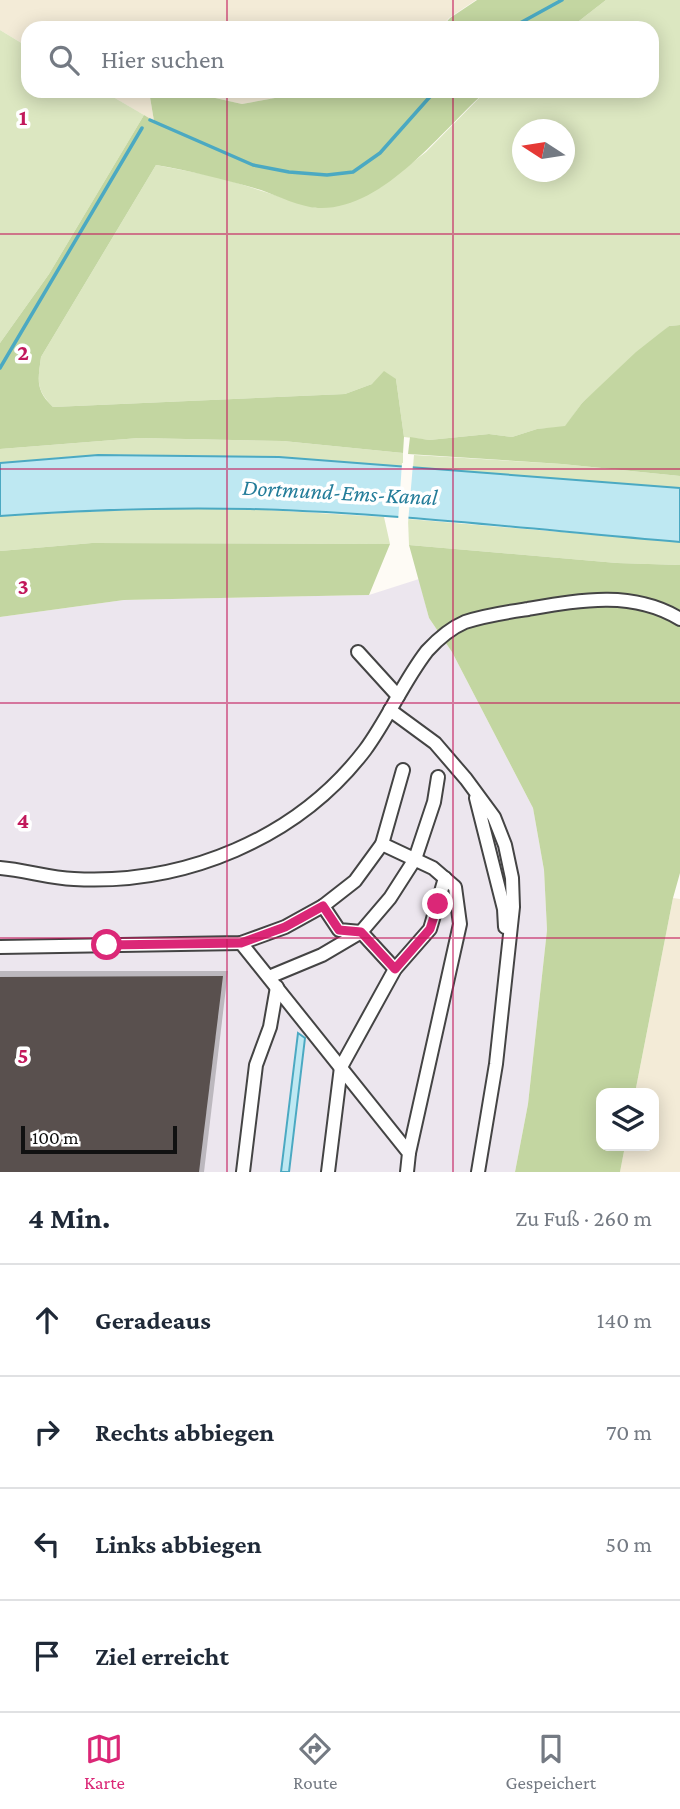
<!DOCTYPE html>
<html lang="de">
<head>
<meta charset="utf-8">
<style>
	body { margin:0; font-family:"Crimson Pro",serif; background:#f6f6f7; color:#1f2937 }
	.controls { position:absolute; right:21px; bottom:21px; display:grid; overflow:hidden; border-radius:14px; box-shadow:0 4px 18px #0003 }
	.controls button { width:63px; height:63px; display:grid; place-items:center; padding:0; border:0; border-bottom:2px solid #e0e1e3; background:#fff; color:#1f2937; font:35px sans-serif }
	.compass { position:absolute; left:512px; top:119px; width:63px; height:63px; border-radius:50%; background:#fff; box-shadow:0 4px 18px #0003; rotate:282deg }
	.scale { position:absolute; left:21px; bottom:18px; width:156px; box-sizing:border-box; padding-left:7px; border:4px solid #111; border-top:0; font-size:19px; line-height:24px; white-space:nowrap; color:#111; -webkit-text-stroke:5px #fff; paint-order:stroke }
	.stop { position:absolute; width:21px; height:21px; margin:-16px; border:5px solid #db2777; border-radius:50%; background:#fff }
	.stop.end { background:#db2777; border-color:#fff; box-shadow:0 2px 7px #0008 }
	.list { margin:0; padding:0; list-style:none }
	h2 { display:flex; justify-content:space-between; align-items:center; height:91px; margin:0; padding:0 28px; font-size:30px }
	h2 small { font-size:23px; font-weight:400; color:#747a83 }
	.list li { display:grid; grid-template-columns:46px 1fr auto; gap:21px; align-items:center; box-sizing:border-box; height:112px; padding:0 28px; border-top:2px solid #e0e1e3 }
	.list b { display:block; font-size:26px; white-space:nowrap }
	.list em { font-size:23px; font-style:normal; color:#747a83 }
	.icon { flex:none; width:38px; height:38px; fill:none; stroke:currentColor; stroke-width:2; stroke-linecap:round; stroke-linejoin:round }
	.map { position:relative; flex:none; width:680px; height:1172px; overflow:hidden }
	.search { position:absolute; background:#fff; box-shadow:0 4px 18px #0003; left:21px; right:21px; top:21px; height:77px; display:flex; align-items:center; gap:18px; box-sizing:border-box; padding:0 24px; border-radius:21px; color:#747a83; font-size:26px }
	.sheet { height:539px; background:#fff }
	nav { display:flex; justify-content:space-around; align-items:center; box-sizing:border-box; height:98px; border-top:2px solid #e0e1e3; background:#fff; font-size:19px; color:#747a83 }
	nav a { display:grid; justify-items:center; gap:4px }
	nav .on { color:#db2777 }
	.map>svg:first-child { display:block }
	.industrial { fill:#ece6ee }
	.farmland { fill:#f3ebd7 }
	.green { fill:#dce7c1; fill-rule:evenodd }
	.forest { fill:#c3d6a1 }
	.water { fill:#bee8f2; stroke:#4ba9c2; stroke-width:2 }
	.pier { fill:#fefbf5 }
	.shadow { fill:#0003 }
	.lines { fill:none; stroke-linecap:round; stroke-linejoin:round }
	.stream { stroke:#4ba9c2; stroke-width:3.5 }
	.building { fill:#59504e }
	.minor-casing { stroke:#444; stroke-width:16 }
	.minor { stroke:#fff; stroke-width:12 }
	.route { stroke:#db2777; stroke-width:9 }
	.grid { fill:none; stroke:#c2185b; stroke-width:2; stroke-opacity:0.55 }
	.labels { text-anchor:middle; stroke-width:7; stroke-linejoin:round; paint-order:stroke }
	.water-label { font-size:23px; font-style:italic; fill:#237c99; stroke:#fff }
	.grid-label { font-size:23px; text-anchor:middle; font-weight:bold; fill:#c2185b; stroke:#fff; stroke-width:7; stroke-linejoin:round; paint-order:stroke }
</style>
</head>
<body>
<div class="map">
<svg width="680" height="1172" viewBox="0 0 680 1172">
	<rect width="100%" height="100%" fill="#fefbf5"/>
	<path class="industrial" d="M 419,579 L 429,618 L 452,652 L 533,808 L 544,870 L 547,930 L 528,1104 L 515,1172 L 0,1172 L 0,617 L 124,600 L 369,595 Z"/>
	<g class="farmland">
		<path d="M 0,0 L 476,0 L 449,18 L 440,28 L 28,28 L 28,47 L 0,30 Z"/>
		<path d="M 103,91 L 149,91 L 154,121 Z"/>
		<path d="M 184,91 L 313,91 L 242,104 Z"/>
		<path d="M 673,898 L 680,899 L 680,1172 L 620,1172 L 625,1146 L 654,1146 L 654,1093 L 635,1093 Z"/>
	</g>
	<g class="green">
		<path d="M 606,0 L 680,0 L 680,325 L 669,326 L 582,403 L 565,427 L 537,429 L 512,437 L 489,434 L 429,440 L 404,437 L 396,379 L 372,384 L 345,394 L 53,407 C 35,389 38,380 41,357 L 156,165 L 218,177 L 316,208 L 381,187 L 426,152 L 486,91 L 652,91 L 652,28 L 570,28 ZM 522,130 L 564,130 L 564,172 L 522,172 Z"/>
		<path d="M 0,30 L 28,47 L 28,91 L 103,91 L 144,115 L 49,274 L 0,343 Z"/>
		<path d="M 139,438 L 283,441 L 403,453 L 403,467 C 302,460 202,453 102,455 C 68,456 34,460 0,463 L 0,449 Z"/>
		<path d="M 414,455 L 562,464 L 680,476 L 680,488 L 413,467 Z"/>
		<path d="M 167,508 L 267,510 L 384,517 L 390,544 L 92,543 L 0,551 L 0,516 Z"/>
		<path d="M 408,519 L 680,542 L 680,565 L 617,563 L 409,545 Z"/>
	</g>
	<g class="forest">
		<path d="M 477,0 L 606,0 L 570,28 L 441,28 L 450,18 Z"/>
		<path d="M 149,91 L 184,91 L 242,104 L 314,91 L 486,91 C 442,130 383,211 318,208 C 300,207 278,196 261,190 C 226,180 192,171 156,165 L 41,357 C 38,380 35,390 53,407 L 345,394 L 372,384 L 384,371 L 396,379 L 404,437 L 403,453 L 283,441 L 139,438 L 0,449 L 0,343 L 49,274 L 144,115 L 154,121 Z"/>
		<path d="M 680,325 L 680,476 L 562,464 L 408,454 L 410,437 L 429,440 L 489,434 L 512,437 L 537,429 L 565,426 L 582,403 L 636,352 L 669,326 Z"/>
		<path d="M 92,543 L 390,544 L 369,595 L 124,600 L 0,617 L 0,551 Z"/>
		<path d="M 409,545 L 617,563 L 680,565 L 680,873 L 673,898 L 635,1093 L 601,1093 L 601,1146 L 625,1146 L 620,1172 L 515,1172 L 528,1104 L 547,930 L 544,870 L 533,808 L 452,652 L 429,618 Z"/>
	</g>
	<g class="water">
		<path d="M 98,455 L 279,457 L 680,488 L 680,542 C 537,530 394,513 250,509 C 167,507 83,510 0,516 L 0,463 Z"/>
		<path d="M 298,1033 L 305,1038 L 289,1172 L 281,1172 Z"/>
	</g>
	<path class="pier" d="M 402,463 L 413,464 L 408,523 L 398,522 Z"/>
	<path class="shadow" d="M 0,971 L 228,971 L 204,1172 L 0,1172 Z"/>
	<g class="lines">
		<g class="stream">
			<path d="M 511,28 L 562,0"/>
			<path d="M 150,120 L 253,165 L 289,172 L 327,175 L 353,172 L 380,153 L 435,91"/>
			<path d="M 0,368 L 142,128"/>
		</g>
	</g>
	<path class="building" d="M 223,976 L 199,1172 L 0,1172 L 0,977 Z"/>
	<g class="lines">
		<g class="minor-casing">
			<g id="minor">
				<path d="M 358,652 L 398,696"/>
				<path d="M 390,710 L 435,743 L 466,779 L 494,817 L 505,845 L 512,878 L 513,907 L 496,1064 L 478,1172"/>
				<path d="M 476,798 L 504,909 L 505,927"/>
				<path d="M 382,844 L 433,868 L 455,887 L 460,924 L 409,1153"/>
				<path d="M 0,868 C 25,870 49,878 74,879 C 184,885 297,839 365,750 C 388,719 403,682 427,651 C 438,639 451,628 465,622 C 486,615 508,612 528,609 C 580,600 633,590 680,619"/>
				<path d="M 323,906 L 339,930 L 361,932 L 395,969"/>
				<path d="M 241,943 L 409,1153 L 407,1172"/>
				<path d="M 0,947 L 241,943 L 285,927 L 323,906 L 355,881 L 382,844 L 403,770"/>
				<path d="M 269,977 L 322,955 L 361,932 L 390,898 L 415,859 L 434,802 L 438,777"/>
				<path d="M 243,1172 L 256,1065 L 270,1027 L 277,987"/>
				<path d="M 328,1172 L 341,1067 L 395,969 L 430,929 L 445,878"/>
			</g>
		</g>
		<use href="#minor" class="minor"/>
	</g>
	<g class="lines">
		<path class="route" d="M 107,945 L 241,943 L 285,927 L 323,906 L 339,930 L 361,932 L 395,969 L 430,929 L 438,904"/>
	</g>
	<path class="grid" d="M 227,0 L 227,28M 453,0 L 453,28M 227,91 L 227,1172M 453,91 L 453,1172M 0,234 L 680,234M 0,469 L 680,469M 0,703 L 680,703M 0,938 L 680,938"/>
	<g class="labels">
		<g class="water-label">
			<text transform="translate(340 492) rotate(3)" y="8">Dortmund-Ems-Kanal</text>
		</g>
	</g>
	<g class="grid-label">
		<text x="23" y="125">1</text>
		<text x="23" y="360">2</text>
		<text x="23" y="594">3</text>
		<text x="23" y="828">4</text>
		<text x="23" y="1063">5</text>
	</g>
</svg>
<div class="controls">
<button><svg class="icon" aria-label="layers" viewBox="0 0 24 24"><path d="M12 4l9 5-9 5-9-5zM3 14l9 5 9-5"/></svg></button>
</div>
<svg class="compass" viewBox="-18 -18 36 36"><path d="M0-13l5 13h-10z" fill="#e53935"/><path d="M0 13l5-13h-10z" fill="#747a83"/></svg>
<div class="scale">100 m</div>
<div class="stop" style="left:107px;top:945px"></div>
<div class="stop end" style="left:438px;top:904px"></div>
<div class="search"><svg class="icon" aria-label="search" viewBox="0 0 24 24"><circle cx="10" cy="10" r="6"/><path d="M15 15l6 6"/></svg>Hier suchen</div>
</div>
<section class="sheet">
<h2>4 Min.<small>Zu Fuß · 260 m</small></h2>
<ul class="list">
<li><svg class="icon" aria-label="ahead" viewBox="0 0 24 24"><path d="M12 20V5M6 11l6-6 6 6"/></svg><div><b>Geradeaus</b></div><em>140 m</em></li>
<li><svg class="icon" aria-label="right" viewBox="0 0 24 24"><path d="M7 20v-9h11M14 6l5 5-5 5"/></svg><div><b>Rechts abbiegen</b></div><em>70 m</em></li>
<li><svg class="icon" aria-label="left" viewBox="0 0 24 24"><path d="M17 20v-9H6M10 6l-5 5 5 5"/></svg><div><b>Links abbiegen</b></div><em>50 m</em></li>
<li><svg class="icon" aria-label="arrive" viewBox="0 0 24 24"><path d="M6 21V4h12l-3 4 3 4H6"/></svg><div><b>Ziel erreicht</b></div></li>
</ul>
</section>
<nav>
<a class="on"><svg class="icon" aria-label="map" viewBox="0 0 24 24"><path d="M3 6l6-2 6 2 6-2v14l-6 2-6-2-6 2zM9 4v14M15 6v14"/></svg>Karte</a>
<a><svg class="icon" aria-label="directions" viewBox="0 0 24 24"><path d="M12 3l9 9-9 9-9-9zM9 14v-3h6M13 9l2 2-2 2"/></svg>Route</a>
<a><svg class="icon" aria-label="saved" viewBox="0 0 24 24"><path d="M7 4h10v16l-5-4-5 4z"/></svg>Gespeichert</a>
</nav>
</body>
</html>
